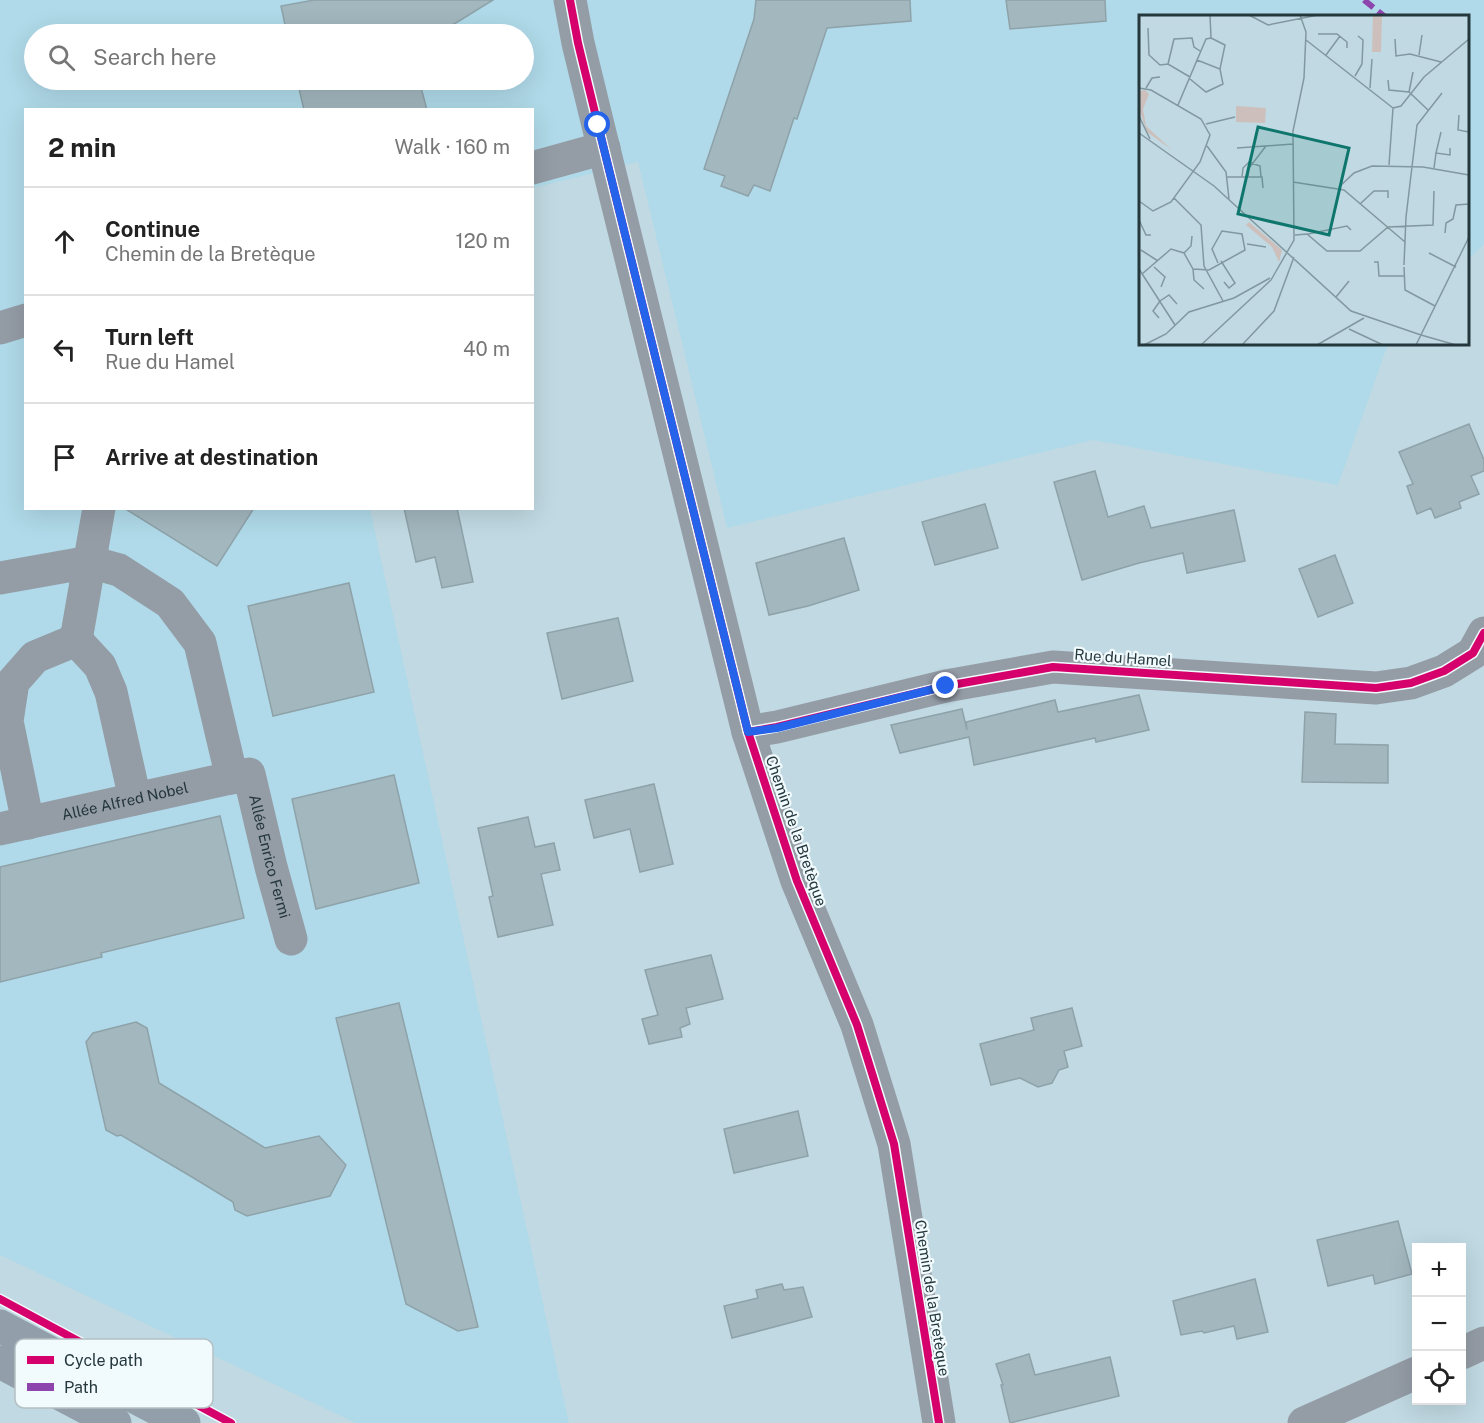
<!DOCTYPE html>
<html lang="en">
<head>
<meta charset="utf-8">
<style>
	body { margin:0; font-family:"Public Sans",sans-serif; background:#f2f2f2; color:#222 }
	.controls { position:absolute; right:18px; bottom:18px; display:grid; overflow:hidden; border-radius:0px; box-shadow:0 6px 24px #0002 }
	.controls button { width:54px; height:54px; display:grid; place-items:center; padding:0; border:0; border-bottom:2px solid #e0e0e0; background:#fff; color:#222; font:30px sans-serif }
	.stop { position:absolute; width:18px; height:18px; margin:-14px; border:4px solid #2563eb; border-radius:50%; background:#fff }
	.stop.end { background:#2563eb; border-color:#fff; box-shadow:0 2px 6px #0008 }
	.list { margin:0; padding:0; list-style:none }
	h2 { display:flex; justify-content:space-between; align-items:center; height:78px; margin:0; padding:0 24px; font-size:26px }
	h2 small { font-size:20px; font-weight:400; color:#767676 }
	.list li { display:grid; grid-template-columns:39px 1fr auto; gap:18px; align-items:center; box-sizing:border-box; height:108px; padding:0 24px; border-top:2px solid #e0e0e0 }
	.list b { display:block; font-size:22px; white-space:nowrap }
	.list p { margin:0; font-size:20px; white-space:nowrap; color:#767676 }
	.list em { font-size:20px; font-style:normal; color:#767676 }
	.icon { flex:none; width:33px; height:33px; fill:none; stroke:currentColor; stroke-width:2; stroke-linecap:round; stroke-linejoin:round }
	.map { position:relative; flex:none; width:1484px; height:1423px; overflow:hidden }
	.search { position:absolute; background:#fff; box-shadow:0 6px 24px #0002; left:24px; top:24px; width:510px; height:66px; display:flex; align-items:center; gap:15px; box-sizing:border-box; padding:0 21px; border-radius:33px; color:#767676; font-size:22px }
	.panel { position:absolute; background:#fff; box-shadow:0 6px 24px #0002; left:24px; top:108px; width:510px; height:402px; border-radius:0px }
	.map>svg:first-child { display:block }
	.built { fill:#b0dae9; fill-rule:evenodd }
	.building { fill:#a3b7be; stroke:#8ea2a9; stroke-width:1.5 }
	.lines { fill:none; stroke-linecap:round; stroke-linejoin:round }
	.minor { stroke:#949ca6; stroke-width:33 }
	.major { stroke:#929eaa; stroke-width:33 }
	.quiet { stroke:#8e44ad; stroke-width:6; stroke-dasharray:12 6; stroke-linecap:butt }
	.cycleway-casing { stroke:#f1fafd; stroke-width:11 }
	.cycleway { stroke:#d6006c; stroke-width:8 }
	.route { stroke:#2563eb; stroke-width:8 }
	.labels { text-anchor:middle; stroke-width:4.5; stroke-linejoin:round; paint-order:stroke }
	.street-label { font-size:15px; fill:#24373d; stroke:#f1fafd }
	.inset-road { fill:none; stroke:#8298a0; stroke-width:1.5 }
	.view { fill:#0f766e; fill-opacity:0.15; stroke:#0f766e; stroke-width:3 }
	.inset-edge { fill:none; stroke:#24373d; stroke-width:3 }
	.key { fill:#f1fafd; stroke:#b4c0c3; stroke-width:1.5 }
	.key-label { font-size:16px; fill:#24373d }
</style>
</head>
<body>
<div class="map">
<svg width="1484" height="1423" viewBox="0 0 1484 1423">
	<rect width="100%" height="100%" fill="#c0d9e2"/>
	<path class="built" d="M 0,0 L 1484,0 L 1484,244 L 1468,260 L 1468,16 L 1140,16 L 1140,344 L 1388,344 L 1338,485 L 1093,440 L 727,528 L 638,162 L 533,188 L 532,110 L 26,110 L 26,508 L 370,509 L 569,1423 L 356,1423 L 0,1255 ZM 34,34 L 524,34 L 524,80 L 34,80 Z"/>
	<g class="building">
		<path d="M 314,0 L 493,0 L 451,26 L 429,34 L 287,34 L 281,6 Z"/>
		<path d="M 756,0 L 910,0 L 911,21 L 827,28 L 797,119 L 794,118 L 770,191 L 754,185 L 748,196 L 721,186 L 725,176 L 704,169 L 754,19 Z"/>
		<path d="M 1006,0 L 1105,0 L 1106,21 L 1010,29 Z"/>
		<path d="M 297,80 L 419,80 L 427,110 L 304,110 Z"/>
		<path d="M 1469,424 L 1484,460 L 1484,471 L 1471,476 L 1479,494 L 1459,502 L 1461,508 L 1435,518 L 1431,508 L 1417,514 L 1407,486 L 1413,484 L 1399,452 Z"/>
		<path d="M 1095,471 L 1108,517 L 1144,506 L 1151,528 L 1234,510 L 1245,561 L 1187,573 L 1183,553 L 1139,563 L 1082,580 L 1054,482 Z"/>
		<path d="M 985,504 L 998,548 L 935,565 L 922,522 Z"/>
		<path d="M 124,508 L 254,508 L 217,566 Z"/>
		<path d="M 404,508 L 457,508 L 473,582 L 442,588 L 435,557 L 416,562 Z"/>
		<path d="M 844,538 L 859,590 L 808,606 L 769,615 L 756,563 Z"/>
		<path d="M 1335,555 L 1353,603 L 1318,617 L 1299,569 Z"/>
		<path d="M 349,583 L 374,692 L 273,716 L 248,606 Z"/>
		<path d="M 618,618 L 633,681 L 562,699 L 547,633 Z"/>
		<path d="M 1139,695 L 1149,730 L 1096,742 L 1095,738 L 974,765 L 969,737 L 900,753 L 891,725 L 962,709 L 967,730 L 966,722 L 1055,700 L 1058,712 Z"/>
		<path d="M 1305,712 L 1336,714 L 1335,744 L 1388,745 L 1388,783 L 1302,782 Z"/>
		<path d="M 394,775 L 419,883 L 316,909 L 292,799 Z"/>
		<path d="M 654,784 L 673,864 L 640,872 L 630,829 L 594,838 L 585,800 Z"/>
		<path d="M 220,816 L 244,918 L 101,953 L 102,957 L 0,982 L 0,867 Z"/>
		<path d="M 528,817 L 535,847 L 554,843 L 560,870 L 541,874 L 553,925 L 498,937 L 489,897 L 493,896 L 478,828 Z"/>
		<path d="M 711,955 L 723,999 L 686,1008 L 690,1024 L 680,1028 L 682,1037 L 649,1044 L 642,1019 L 658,1015 L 645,970 Z"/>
		<path d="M 399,1003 L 478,1327 L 458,1331 L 406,1304 L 336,1018 Z"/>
		<path d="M 1072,1008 L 1082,1046 L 1064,1051 L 1068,1067 L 1059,1070 L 1052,1083 L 1038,1087 L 1020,1078 L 991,1085 L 980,1044 L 1034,1030 L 1031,1018 Z"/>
		<path d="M 136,1022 L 147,1028 L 159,1083 L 197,1106 L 265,1148 L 319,1136 L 346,1165 L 330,1196 L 247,1216 L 235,1210 L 233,1202 L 192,1177 L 121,1135 L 117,1136 L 106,1130 L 86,1042 L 93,1033 Z"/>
		<path d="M 798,1111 L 808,1156 L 734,1173 L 724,1129 Z"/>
		<path d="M 1398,1221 L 1412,1274 L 1375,1284 L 1373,1275 L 1328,1286 L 1317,1240 Z"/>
		<path d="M 1255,1279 L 1268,1332 L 1237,1339 L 1234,1326 L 1204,1333 L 1202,1331 L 1181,1335 L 1173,1301 Z"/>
		<path d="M 782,1284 L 784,1290 L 803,1287 L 812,1317 L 732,1338 L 724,1306 L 758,1298 L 756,1290 Z"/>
		<path d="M 1029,1354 L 1035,1375 L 1110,1357 L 1119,1396 L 1010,1423 L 1001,1385 L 1003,1385 L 996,1364 Z"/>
	</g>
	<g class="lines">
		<g class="minor">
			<path d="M 570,0 L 578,43 L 598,125 L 748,732 L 797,881 L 857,1025 L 894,1144 L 939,1423"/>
			<path d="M 532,168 L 604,148"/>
			<path d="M 0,328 L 26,320"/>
			<path d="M 0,578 L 90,562 L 119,570 L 170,603 L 200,643 L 232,778"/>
			<path d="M 76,640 L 100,666 L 111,692 L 135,799"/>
			<path d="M 76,640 L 99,508"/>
			<path d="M 748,732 L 777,727 L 946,686 L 1053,667 L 1376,688 L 1411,683 L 1444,671 L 1473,653 L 1484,633"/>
			<path d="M 28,823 L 7,721 L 13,682 L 35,657 L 76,640"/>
			<path id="s1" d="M 0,829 L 249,774 L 271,867 L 291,939"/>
			<path d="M 1462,1353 L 1484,1343"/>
			<path d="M 1304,1423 L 1416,1373"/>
		</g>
		<g class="major">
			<path d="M 0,1326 L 184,1423"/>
			<path d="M 0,1362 L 115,1423"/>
		</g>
		<path class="quiet" d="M 1364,0 L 1384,16"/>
		<g class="cycleway-casing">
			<g id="cycleway">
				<path d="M 570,0 L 578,43 L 598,125 L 748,732 L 797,881 L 857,1025 L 894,1144 L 939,1423"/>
				<path d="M 748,732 L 777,727 L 946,686 L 1053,667 L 1376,688 L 1411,683 L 1444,671 L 1473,653 L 1484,633"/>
				<path d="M 0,1299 L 231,1423"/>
			</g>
		</g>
		<use href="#cycleway" class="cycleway"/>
	</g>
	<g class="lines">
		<path class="route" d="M 598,125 L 748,732 L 777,728 L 946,686"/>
	</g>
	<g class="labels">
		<g class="street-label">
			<text transform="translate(1123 658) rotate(4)" y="5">Rue du Hamel</text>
			<text dy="5" stroke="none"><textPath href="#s1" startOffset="128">Allée Alfred Nobel</textPath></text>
			<text transform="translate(796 831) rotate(71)" y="5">Chemin de la Bretèque</text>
			<text dy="5" stroke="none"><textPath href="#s1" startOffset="340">Allée Enrico Fermi</textPath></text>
			<text transform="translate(932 1298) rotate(81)" y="5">Chemin de la Bretèque</text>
		</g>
	</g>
	<g transform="translate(1139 15)">
		<rect width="330" height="330" fill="#c0d9e2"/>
		<path d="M 234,0 L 243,0 L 242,37 L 233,37 ZM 6,75 L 10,79 L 4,94 L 7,111 L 33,135 L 8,117 L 0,94 L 0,76 ZM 97,91 L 127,93 L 126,108 L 97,107 ZM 110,207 L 143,235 L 140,247 L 133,232 L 107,210 Z" fill="#cdc0bc"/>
		<path class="inset-road" d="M 71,0 L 72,23M 110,0 L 129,10 L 179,0M 9,13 L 10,40 L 21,50 L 29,49 L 51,62M 179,19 L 198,19 L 208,27 L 208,33M 72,23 L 86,30 L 81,54M 256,24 L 257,41 L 271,39 L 302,47M 167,25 L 254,93 L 250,150M 187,40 L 201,21M 280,40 L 283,20M 29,49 L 35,24 L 53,23 L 55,32 L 61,36M 216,61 L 223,49 L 224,25 L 219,21M 51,64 L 67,77 L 84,69 L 81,54 L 58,45M 249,65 L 250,75 L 270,77 L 289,95M 0,73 L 12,75 L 62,104 L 71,120 L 61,147 L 32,187 L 14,196 L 0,186M 7,73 L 13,63 L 21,62M 231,73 L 233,44M 270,77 L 274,57M 39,90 L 67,24 L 72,23M 254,93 L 262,91 L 285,62 L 330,24M 320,100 L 319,115 L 330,117M 0,101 L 11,124M 67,109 L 96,102M 0,118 L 75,171 L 212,296 L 282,320M 68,131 L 87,157 L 90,184M 98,133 L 154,129M 297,138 L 302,117M 295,153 L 297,138 L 311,140 L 311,133M 87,162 L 123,162 L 124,173M 103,162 L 104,153 L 110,147 L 121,151 L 122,162M 109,162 L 110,153 L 127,131M 154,167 L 205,175 L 266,227M 200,172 L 215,158 L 233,151 L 284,152 L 330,160M 35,183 L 62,210 L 65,251 L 84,286M 221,189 L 235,176 L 249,176 L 249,183M 0,205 L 7,220 L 12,220M 306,218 L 307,208 L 314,204 L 317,190 L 330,189M 169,219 L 208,211 L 212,215M 156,220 L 168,219 L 188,236 L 221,236 L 249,212 L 294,210 L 295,176M 108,229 L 127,232M 2,235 L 19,246M 45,238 L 52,231 L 53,221M 290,238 L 317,252M 82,246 L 96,268 L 90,273 L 85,267M 235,247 L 239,247 L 240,261 L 265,261M 265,250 L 267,202 L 278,110 L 303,78M 15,252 L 26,262 L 22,272M 265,252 L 266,275 L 296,291M 0,254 L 36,310M 54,254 L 55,265 L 65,274M 3,259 L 32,234 L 45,238 L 54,254 L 70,255 L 106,235 L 103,219 L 83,216 L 73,234 L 79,248M 132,265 L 155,225 L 154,116 L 165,63 L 167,17 L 161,0M 197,282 L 210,266M 20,303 L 14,296 L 21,286 L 30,280 L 38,289M 210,314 L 244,330M 282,320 L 317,330M 5,330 L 27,319 L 50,297 L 95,283 L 131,263M 62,330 L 132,265M 103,330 L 135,296 L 155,242M 178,330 L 225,303M 277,330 L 330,222"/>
		<path class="view" d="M 119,112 L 210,133 L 190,220 L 99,199 Z"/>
		<rect width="330" height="330" class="inset-edge"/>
	</g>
	<rect x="15" y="1339" width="198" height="69" rx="9" class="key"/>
	<rect x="27" y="1356" width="27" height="8" fill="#d6006c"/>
	<rect x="27" y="1383" width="27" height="8" fill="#8e44ad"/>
	<g class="key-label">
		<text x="64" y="1366">Cycle path</text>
		<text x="64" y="1393">Path</text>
	</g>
</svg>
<div class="controls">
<button>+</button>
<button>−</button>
<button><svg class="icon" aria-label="locate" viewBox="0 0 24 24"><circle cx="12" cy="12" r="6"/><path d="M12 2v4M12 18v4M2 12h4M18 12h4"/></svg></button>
</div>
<div class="stop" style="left:598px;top:125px"></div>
<div class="stop end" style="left:946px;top:686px"></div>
<div class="search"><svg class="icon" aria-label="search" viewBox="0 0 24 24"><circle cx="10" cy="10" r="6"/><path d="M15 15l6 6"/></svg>Search here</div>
<section class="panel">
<h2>2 min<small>Walk · 160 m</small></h2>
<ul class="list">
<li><svg class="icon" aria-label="ahead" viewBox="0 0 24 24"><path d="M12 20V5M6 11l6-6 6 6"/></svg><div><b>Continue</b><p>Chemin de la Bretèque</p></div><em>120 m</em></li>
<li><svg class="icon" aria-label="left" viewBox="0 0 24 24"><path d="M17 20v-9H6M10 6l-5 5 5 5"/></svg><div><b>Turn left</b><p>Rue du Hamel</p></div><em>40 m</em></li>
<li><svg class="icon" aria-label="arrive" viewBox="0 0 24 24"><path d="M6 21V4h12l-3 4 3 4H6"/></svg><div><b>Arrive at destination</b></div></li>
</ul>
</section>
</div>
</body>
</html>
